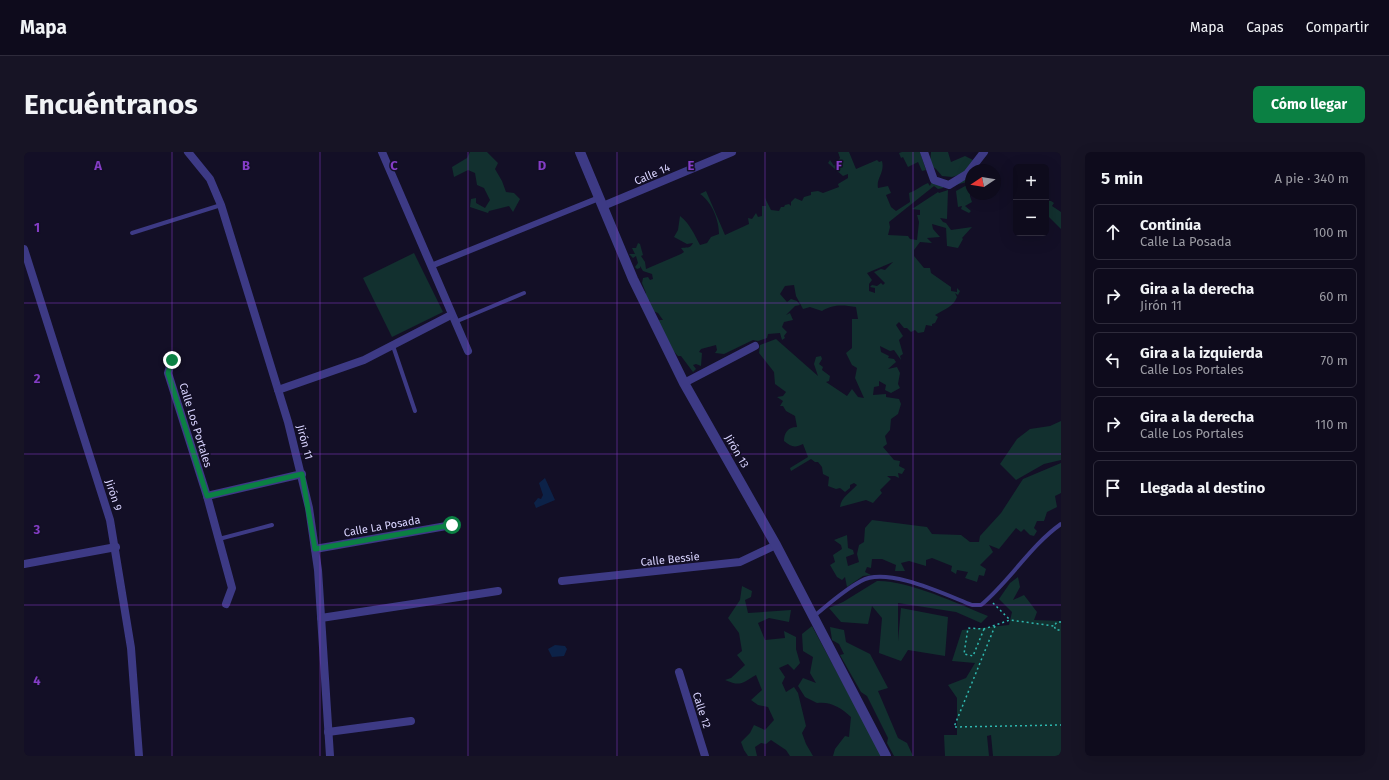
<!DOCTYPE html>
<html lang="es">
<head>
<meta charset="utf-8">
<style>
	body { margin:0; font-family:"Fira Sans",sans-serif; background:#171425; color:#f1f3f6 }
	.controls { position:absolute; right:12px; top:12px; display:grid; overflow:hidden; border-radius:6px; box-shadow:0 4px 16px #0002 }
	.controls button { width:36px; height:36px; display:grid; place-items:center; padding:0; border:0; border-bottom:1px solid #2e2b3b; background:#0e0b1c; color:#f1f3f6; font:20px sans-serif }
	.compass { position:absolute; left:941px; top:12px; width:36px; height:36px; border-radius:50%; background:#0e0b1c; box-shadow:0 4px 16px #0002; rotate:258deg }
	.stop { position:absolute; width:12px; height:12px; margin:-9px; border:3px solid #0b8043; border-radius:50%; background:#fff }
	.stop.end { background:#0b8043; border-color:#fff; box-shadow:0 1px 4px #0008 }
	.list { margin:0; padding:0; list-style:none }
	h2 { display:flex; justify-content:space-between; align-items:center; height:52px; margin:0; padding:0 16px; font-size:17px }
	h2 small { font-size:13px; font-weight:400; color:#9b9ba3 }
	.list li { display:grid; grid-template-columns:26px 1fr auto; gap:12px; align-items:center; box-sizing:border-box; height:56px; margin:0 8px 8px; padding:0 8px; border:1px solid #2e2b3b; border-radius:6px }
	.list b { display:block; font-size:15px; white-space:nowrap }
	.list p { margin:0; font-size:13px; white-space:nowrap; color:#9b9ba3 }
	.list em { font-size:13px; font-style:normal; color:#9b9ba3 }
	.icon { flex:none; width:22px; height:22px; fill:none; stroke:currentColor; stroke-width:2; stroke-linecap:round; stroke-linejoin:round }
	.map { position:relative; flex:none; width:1037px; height:604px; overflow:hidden; border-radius:6px }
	header { display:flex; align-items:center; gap:24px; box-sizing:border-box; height:56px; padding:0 20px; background:#0e0b1c; border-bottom:1px solid #2e2b3b }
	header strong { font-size:19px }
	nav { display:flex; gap:22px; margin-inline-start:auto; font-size:14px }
	.intro { display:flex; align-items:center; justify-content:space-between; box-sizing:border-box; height:96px; padding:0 24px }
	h1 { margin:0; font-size:28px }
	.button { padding:10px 18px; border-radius:6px; background:#0b8043; color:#fff; font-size:14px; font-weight:700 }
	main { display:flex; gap:24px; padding:0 24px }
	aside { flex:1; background:#0e0b1c; border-radius:6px; box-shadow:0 4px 16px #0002 }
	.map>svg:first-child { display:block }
	.green { fill:#12302f; fill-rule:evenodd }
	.water { fill:#0c2248 }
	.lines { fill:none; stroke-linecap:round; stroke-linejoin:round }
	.path { stroke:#2fb8b0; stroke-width:1.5; stroke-dasharray:2 3; stroke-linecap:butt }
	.service { stroke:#3d3a85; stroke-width:4 }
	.pedestrian { stroke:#3d3a85; stroke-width:6 }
	.minor { stroke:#3d3a85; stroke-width:8 }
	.tertiary { stroke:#3d3a85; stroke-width:10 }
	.route { stroke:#0b8043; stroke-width:5 }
	.grid { fill:none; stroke:#843dc5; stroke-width:1; stroke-opacity:0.55 }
	.labels { text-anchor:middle; stroke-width:3; stroke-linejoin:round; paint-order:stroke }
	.street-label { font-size:11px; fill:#d9d4ff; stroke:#130f26 }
	.grid-label { font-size:13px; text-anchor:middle; font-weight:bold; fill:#843dc5; stroke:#130f26; stroke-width:3; stroke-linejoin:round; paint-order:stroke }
</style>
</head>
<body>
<header>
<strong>Mapa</strong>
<nav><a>Mapa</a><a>Capas</a><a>Compartir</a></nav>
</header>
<div class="intro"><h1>Encuéntranos</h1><a class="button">Cómo llegar</a></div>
<main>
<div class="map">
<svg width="1037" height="604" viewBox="0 0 1037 604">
	<rect width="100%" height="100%" fill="#130f26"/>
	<g class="green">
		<path d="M 446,0 L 463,0 L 474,11 L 471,17 L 478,29 L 482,40 L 490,41 L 496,47 L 489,60 L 485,54 L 465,59 L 464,61 L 446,55 L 447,47 L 452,46 L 452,51 L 461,56 L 466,48 L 460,36 L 453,33 L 451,21 L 444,18 L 430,25 L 428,15 L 443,6 Z"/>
		<path d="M 814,0 L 825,0 L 832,17 L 853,8 L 855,10 L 858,9 C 861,21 852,26 854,36 L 864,34 L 867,41 L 862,43 L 867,55 L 872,59 L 886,50 L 885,41 C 894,38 896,34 904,31 L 906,34 L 908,29 L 919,34 L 919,36 L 914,37 L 910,34 L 865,70 L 866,75 L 864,83 L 884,84 L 886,87 L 893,88 L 895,70 L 893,63 L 896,63 L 896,58 L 888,57 L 914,40 L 915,41 L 924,38 L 923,67 L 916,66 L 919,70 L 922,71 L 927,78 L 948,75 L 938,86 L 939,87 L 934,96 L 923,94 L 922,76 L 908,72 L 909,77 L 916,85 L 903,86 L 908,91 L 896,90 L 890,98 L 890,104 L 900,116 L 906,116 L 907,121 L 927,135 L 927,139 L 933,140 L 933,136 L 936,139 L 934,143 L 931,141 L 933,145 C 929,155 921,157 911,163 L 914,165 L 911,171 L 908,172 L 908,174 L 902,173 L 900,180 L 894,181 L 891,178 L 887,180 L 883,176 L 880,176 L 875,170 L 872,173 L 879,184 L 875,188 L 879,202 L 876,204 L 877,208 L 870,198 L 866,199 L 856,194 L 857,200 L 865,204 L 864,206 L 870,207 L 872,210 L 864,217 L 873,215 L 876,221 L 874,232 L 876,236 L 867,241 L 861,238 L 862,233 L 855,229 L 855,234 L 850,235 L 849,243 L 862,242 L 862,245 L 875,247 L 877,252 L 874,262 L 867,267 L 866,278 L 861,284 L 863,292 L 859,295 L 870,308 L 876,309 L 875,314 L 881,317 L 878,322 L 874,321 L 875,326 L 871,324 L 863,324 L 867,327 L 856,338 L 858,341 L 849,351 L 842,348 L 816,355 C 817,345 827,340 833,333 L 830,331 L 826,333 L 826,336 L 821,340 L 816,336 L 812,337 L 804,334 L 805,325 L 799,322 L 798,315 L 794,310 L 791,310 L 787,307 L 767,319 L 766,316 L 784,305 L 779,292 C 771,296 767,295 760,289 C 760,281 764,275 773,275 L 771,264 L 762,259 L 759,254 L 756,254 L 759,249 L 753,245 L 759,244 L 762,240 L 751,232 L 750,220 L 735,201 L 736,193 L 752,187 L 794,224 L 790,212 L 792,205 L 797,204 L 798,207 L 795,212 L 799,215 L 798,218 L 806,224 L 805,229 L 802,230 L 823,244 L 828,237 L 834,245 L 840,246 L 831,226 L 833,216 L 828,213 L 822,201 L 828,196 L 828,167 L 834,167 L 832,155 C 819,153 809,152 798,159 L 786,155 L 779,157 L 772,144 L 770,133 L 761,134 L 756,142 L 763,150 L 767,147 L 773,149 L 776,153 L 771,154 L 762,163 L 766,161 L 769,168 L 760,170 L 758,175 L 763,180 L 760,184 L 761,186 L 758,188 L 756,181 L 744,182 L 743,186 L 734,189 L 729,188 L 700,202 L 691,201 L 693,198 L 692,193 L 677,197 L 675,200 L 678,201 L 677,214 L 672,212 L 669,213 L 672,217 L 669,220 L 657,204 L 654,204 L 644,193 L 633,171 L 635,168 L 639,168 L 634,161 L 629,159 L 625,154 L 626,149 L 620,145 L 622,141 L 618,131 L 619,126 L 624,125 L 626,128 L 629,127 L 628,122 L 619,119 L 616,114 L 616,116 L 613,117 L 611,115 L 614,111 L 612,104 L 609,106 L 605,102 L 611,102 L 608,96 L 612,96 L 614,91 L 616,92 L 619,103 L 617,104 L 621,110 L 622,117 L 657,102 L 660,100 L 657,96 C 662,95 666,97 669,91 L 663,92 L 650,85 L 654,78 L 656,64 C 666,72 670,82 676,93 L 683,91 L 687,85 L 695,82 C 695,68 688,50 676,42 L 682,39 L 701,83 L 725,72 L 724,66 L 728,67 L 732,61 L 734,65 L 738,64 L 738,54 L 742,54 L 741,46 L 747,58 L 755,59 L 757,55 L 760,55 L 761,53 L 765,52 L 767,54 L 767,50 L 771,46 L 778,49 L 780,45 L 787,43 L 787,40 L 794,39 L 799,41 L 815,35 L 814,32 L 824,26 L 824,22 L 819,24 L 804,11 L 806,8 L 810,14 L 816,6 ZM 869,110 L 861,118 L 857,117 L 850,120 L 861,131 L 859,133 L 857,131 L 853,134 L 848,133 L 846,135 L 851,136 L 851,141 L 845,139 L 845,132 L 848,128 L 843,121 Z"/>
		<path d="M 878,0 L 896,0 L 902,18 L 898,19 L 894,10 L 884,15 L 879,5 L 877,6 L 875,1 Z"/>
		<path d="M 907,0 L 924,0 L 927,10 L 941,4 L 949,8 L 941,21 L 928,25 L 918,24 L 912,17 L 906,13 Z"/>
		<path d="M 947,20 L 946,44 L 948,50 L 941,54 L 947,59 L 945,61 L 937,57 L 938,54 L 934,55 L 932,39 L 943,33 L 943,30 L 931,33 Z"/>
		<path d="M 1022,49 L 1027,49 L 1030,51 L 1028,54 L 1037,60 L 1037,77 L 1022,62 Z"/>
		<path d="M 390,101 L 419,160 L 368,185 L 339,126 Z"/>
		<path d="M 1037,269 L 1037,308 L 1020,312 L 992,328 L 976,312 L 993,287 L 1006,277 L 1026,274 Z"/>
		<path d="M 1037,311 L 1037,341 L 1031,344 L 1033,355 L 1023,360 L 1020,369 L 1013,369 L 1010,376 L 1013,379 L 1010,384 L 1006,383 L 1000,377 L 997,380 L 992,376 L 975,397 L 965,393 L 969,400 L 956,413 L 962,417 L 960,424 L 955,423 L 953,430 L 941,426 L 944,420 L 933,418 L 932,422 L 927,419 L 928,414 L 908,406 L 902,408 L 902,414 L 885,409 L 877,411 L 881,419 L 871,419 L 872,413 L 858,407 L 848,407 L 847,416 L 843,415 L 841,420 L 847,423 L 839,424 L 823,435 L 821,425 L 818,428 L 813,425 L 806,413 L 811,410 L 809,403 L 818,397 L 817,393 L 810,388 L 823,383 L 824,396 L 829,398 L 830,402 L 822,405 L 824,414 L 835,410 L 833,402 L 835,393 L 840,390 L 841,376 L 848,368 L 903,375 L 908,382 L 937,383 L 946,390 L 955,390 L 956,384 L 977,361 L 999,327 Z"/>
		<path d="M 994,425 L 996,435 L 989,448 L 1000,443 L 1013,460 L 1010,468 L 1037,469 L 1037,604 L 969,604 L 967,583 L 963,584 L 965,604 L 921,604 L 920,583 L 933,583 L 933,546 L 924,533 L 942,526 L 951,511 L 928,509 L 938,478 L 985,473 L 988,460 L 975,447 L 986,431 Z"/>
		<path d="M 853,429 C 883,428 935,452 964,464 L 957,471 L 932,460 L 874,451 L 874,489 L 877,456 L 924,465 L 921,504 L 884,498 L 877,509 L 855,501 L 858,466 L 848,454 L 844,472 L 817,470 L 805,456 L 819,450 Z"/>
		<path d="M 718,434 L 728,439 L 727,445 L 721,448 L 724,461 L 767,458 L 765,470 L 745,466 L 734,471 L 741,488 L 761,486 L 760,479 L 772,485 L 772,497 L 776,511 L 770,518 L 764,512 L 755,516 L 761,525 L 758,531 L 762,540 L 770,535 L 774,541 L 782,574 L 778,581 L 782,592 L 789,604 L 766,604 L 762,598 L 747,588 L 742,592 L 737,591 L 731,595 L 733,604 L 724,604 L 720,598 L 717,590 L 726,581 L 730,573 L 741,578 L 750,568 L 744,555 L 734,553 L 727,548 L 738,538 L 732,523 C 718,531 717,535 701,528 L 707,526 L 721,513 L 713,503 L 718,499 L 715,481 L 704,466 L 716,448 Z"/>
		<path d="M 788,474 L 858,604 L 809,604 L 811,597 L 821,584 L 825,585 L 827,565 C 818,556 806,549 793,551 L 781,545 L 774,534 L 779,526 L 792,531 L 786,521 L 789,505 L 779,499 L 778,482 Z"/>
		<path d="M 806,475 L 820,478 L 822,490 L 846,502 L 864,536 L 854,539 L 874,586 L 883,591 L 889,604 L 870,604 L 863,591 L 864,586 L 843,544 L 837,540 L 816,503 L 820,502 L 815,492 L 808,488 Z"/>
	</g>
	<g class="water">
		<path d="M 521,326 L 531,348 L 512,356 L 510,351 L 514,346 L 517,347 L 519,343 L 515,331 Z"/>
		<path d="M 531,493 L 541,494 L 543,497 L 540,504 L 528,505 L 524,497 Z"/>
	</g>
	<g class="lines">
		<g class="path">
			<path d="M 969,451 L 986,468"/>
			<path d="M 1037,470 L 1033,470 L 1030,474 L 1032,478 L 1037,478"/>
			<path d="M 971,474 L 930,575 L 1037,573"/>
			<path d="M 960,477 L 949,504 L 940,502 L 944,476 L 960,477 L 986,468 L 1030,474"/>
		</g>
		<g class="service">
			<path d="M 108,81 L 197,53"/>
			<path d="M 431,170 L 500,141"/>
			<path d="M 369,194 L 391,259"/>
			<path d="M 195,387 L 248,373"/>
			<path d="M 790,464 C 805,452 820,438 837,429 C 863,414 922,443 948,453 L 957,453 C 986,429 1006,394 1037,372"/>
		</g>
		<path class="pedestrian" d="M 407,114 L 575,46"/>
		<g class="minor">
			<path d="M 164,0 L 186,27 L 197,53 L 264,270 L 285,356 L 294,418 L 306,604"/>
			<path d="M 358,0 L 444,199"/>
			<path d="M 900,0 L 910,28 L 925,33 L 943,22 L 960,0"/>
			<path d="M 579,54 L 708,0"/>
			<path d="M 0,97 L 86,368 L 107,496 L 115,604"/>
			<path d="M 148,208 L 144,221 L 183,344 L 208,436 L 202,452"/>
			<path d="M 660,231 L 731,194"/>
			<path d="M 254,238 L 340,208 L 427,163"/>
			<path d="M 183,344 L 278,322"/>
			<path d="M 291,397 L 428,373"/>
			<path d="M 0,412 L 92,395"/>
			<path d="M 538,429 L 716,410 L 752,393"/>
			<path d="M 297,466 L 474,439"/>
			<path d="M 655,520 L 681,604"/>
			<path d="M 304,580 L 387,569"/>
		</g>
		<path class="tertiary" d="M 556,0 L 609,127 L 660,231 L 752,393 L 862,604"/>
	</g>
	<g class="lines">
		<path class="route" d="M 148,208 L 144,221 L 183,344 L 278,322 L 291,397 L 428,373"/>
	</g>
	<path class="grid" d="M 148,0 L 148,604M 296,0 L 296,604M 444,0 L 444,604M 593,0 L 593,604M 741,0 L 741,604M 889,0 L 889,604M 0,151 L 1037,151M 0,302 L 1037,302M 0,453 L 1037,453"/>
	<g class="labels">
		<g class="street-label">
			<text transform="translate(628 22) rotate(-23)" y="4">Calle 14</text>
			<text transform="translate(172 273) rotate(73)" y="4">Calle Los Portales</text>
			<text transform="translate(281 290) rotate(75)" y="4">Jirón 11</text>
			<text transform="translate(713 299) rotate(60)" y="4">Jirón 13</text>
			<text transform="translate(90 343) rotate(72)" y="4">Jirón 9</text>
			<text transform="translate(358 374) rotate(-10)" y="4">Calle La Posada</text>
			<text transform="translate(646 407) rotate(-6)" y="4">Calle Bessie</text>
			<text transform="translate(678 558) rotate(72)" y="4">Calle 12</text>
		</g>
	</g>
	<g class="grid-label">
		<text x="74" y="18">A</text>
		<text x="222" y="18">B</text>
		<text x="370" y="18">C</text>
		<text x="518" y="18">D</text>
		<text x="667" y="18">E</text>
		<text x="815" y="18">F</text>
		<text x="13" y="80">1</text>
		<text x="13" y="231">2</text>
		<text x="13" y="382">3</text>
		<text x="13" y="533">4</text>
	</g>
</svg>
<div class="controls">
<button>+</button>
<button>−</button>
</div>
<svg class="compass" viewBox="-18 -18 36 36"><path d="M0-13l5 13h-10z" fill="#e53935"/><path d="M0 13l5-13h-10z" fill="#9b9ba3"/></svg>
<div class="stop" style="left:428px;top:373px"></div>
<div class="stop end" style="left:148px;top:208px"></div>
</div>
<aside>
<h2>5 min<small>A pie · 340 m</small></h2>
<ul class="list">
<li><svg class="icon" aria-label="ahead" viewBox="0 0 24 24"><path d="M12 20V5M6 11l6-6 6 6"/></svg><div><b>Continúa</b><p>Calle La Posada</p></div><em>100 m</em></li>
<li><svg class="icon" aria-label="right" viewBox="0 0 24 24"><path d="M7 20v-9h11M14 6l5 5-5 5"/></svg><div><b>Gira a la derecha</b><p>Jirón 11</p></div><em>60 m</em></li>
<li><svg class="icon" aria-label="left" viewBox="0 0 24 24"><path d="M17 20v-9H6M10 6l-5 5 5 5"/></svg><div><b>Gira a la izquierda</b><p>Calle Los Portales</p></div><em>70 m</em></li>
<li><svg class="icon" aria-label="right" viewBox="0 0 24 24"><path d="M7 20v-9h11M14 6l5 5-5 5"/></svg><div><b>Gira a la derecha</b><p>Calle Los Portales</p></div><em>110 m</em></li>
<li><svg class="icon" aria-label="arrive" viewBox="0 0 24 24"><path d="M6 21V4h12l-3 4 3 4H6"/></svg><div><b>Llegada al destino</b></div></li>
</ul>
</aside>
</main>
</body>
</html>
